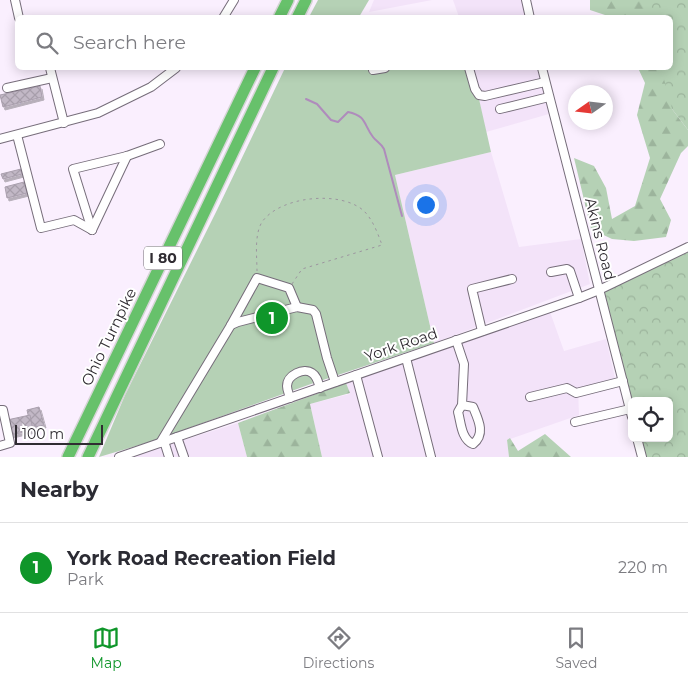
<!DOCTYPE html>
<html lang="en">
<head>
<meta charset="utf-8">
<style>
	body { margin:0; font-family:Montserrat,sans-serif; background:#f2f2f3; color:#2b2b33 }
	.controls { position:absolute; right:15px; bottom:15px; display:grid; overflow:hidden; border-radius:8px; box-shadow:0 2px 12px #0003 }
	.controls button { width:45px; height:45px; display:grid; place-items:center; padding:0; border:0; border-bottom:1px solid #e1e1e2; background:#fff; color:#2b2b33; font:25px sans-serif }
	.compass { position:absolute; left:568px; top:85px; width:45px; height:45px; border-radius:50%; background:#fff; box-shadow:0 2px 12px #0003; rotate:256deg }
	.scale { position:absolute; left:15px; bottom:12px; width:88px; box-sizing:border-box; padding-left:5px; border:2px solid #302c32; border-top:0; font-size:14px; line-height:18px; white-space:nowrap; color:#302c32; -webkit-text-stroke:4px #fff; paint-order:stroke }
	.you { position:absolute; left:425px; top:204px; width:18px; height:18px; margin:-12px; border:4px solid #fff; border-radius:50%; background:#1a73e8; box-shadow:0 0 0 8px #1a73e833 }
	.badge { display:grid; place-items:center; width:32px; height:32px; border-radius:50%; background:#0f962a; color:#fff; font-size:16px; font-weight:700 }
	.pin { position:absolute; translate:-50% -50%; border:2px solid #fff; box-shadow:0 1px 5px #0006 }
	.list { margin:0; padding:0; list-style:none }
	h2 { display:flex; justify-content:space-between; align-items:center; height:65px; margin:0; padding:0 20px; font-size:21px }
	h2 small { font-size:16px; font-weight:400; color:#7c7c81 }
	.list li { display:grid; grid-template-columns:32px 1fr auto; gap:15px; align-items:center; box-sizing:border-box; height:90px; padding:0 20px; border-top:1px solid #e1e1e2 }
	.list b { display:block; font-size:19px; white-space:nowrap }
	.list p { margin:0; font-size:16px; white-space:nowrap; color:#7c7c81 }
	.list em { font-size:16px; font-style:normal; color:#7c7c81 }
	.icon { flex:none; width:28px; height:28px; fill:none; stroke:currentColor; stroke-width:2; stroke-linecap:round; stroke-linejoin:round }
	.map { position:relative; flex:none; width:688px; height:457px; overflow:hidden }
	.search { position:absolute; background:#fff; box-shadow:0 2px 12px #0003; left:15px; right:15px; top:15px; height:55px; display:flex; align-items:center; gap:12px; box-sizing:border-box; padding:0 18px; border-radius:8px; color:#7c7c81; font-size:19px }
	.sheet { height:155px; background:#fff }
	nav { display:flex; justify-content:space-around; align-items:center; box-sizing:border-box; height:70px; border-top:1px solid #e1e1e2; background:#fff; font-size:14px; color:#7c7c81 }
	nav a { display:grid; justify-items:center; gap:2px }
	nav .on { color:#0f962a }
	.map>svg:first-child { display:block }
	.built { fill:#f3e3f9 }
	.grass { fill:#b5d1b5 }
	.forest { fill:url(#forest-firs) }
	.park { fill:url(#park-crowns) }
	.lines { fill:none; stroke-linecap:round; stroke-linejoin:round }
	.stream { stroke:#af8bbc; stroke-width:2 }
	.building { fill:url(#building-cross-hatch); stroke:#a99fad; filter:url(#shadow) }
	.minor-casing { stroke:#766d7a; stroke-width:10 }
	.highway-casing { stroke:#d6d5d6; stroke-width:14 }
	.path { stroke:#9c959f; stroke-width:1; stroke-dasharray:2.5 4; stroke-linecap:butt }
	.minor { stroke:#fff; stroke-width:8 }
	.highway { stroke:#67c16b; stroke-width:11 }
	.labels { text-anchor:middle; stroke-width:4; stroke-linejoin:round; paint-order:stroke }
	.shield { fill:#fff; stroke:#6e6b70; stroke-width:1 }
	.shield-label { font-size:14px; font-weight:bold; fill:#302c32 }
	.street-label { font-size:15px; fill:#302c32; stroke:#fff }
</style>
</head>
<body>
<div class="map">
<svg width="688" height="457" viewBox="0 0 688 457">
	<defs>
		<pattern id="forest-firs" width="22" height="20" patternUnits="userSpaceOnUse" patternTransform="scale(1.25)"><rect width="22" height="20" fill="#b5d1b5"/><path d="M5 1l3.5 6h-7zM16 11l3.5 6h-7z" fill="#9cb49c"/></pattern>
		<pattern id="park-crowns" width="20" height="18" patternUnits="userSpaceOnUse" patternTransform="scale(1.25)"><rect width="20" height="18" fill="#b5d1b5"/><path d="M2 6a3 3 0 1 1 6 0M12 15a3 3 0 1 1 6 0" fill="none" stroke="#9cb49c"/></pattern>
		<pattern id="building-cross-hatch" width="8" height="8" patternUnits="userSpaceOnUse" patternTransform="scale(1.25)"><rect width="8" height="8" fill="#c2b8c6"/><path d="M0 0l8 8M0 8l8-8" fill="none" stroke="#a79eab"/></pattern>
		<filter id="shadow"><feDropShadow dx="2" dy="3" stdDeviation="0" flood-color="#0004"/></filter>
	</defs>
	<rect width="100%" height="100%" fill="#faeffe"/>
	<g class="built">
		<path d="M 374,0 L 432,0 L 369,12 Z"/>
		<path d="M 453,0 L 523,0 L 527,17 L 459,17 Z"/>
		<path d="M 472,68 L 539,68 L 549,114 L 486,132 Z"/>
		<path d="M 491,152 L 519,247 L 581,239 L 590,284 L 434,343 L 395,175 Z"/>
		<path d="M 550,312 L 564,351 L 606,339 L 615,378 L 578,388 L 579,415 L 507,440 L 509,457 L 322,457 L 310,404 L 350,394 L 346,383 Z"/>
		<path d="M 238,423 L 247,457 L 130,457 Z"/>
	</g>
	<g class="grass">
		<path d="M 318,0 L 369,0 L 359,17 L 309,17 Z"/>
		<path d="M 285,68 L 472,68 L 491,152 L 395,175 L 434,343 L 311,384 L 153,441 L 99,457 L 125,395 L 217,210 Z"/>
	</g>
	<g class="forest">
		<path d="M 590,0 L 688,0 L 672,109 L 688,130 L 688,146 L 681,153 L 660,199 L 671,220 L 666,237 L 634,241 L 612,239 L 591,229 L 574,158 L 594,166 L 606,188 L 612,219 L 635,206 L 650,158 L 637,115 L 645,83 L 638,68 L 670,68 L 670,18 L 611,17 L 590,10 Z"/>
		<path d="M 346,383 L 350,393 L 310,404 L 322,457 L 247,457 L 238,423 Z"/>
		<path d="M 545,434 L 571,457 L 509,457 L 507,440 L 510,438 L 518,451 Z"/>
	</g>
	<g class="park">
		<path d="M 645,0 L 688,0 L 688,130 L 672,109 L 661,68 L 670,68 L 670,18 L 649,17 Z"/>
		<path d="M 688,246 L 688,457 L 640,457 L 636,438 L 669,438 L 669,401 L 632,401 L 632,422 L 598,291 Z"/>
	</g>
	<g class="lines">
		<path class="stream" d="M 306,99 L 317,104 L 331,120 L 338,122 L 348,112 C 367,116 363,124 373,137 C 376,141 381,143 384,149 L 402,216"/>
	</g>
	<g class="building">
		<path d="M 40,86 L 42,97 L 3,107 L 0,95 Z"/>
		<path d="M 21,169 L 22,174 L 3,179 L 1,174 Z"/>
		<path d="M 24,182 L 27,193 L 7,198 L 5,187 Z"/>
		<path d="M 39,407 L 44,425 L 31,428 L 27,410 Z"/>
		<path d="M 30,415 L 33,430 L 11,435 L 7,420 Z"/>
	</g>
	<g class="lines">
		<g class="minor-casing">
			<g id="minor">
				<path d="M 15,0 L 19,18"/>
				<path d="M 526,0 L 530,18"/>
				<path d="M 223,18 L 234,0"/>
				<path d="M 50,68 L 64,123"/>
				<path d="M 469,68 L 475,89 L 479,95 L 485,96 L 545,82"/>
				<path d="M 542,68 L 632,417"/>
				<path d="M 373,70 L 385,68"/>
				<path d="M 7,88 L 52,78"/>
				<path d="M 500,109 L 549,97"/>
				<path d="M 17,135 L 41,228 L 74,220 L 92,230"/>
				<path d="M 0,139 L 98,113 L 151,87 L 176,68"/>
				<path d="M 92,230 L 73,169 L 127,156 L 160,144"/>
				<path d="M 92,230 L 127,156"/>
				<path d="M 551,272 L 567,269 L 570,271 L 579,298"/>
				<path d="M 231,325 L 257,278 L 289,288 L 297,307"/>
				<path d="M 482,331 L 472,289 L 512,279"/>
				<path d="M 456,340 L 464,364 L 462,405 L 473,407 C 478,419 486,434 473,444 C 461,439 461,422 458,412 L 462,405"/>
				<path d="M 406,358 L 431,457"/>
				<path d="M 356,375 L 378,457"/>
				<path d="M 530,397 L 567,388 L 576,393 L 623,381"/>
				<path d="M 290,398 C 289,394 287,390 287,386 C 287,375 304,367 312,373 C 317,376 318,382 320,388"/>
				<path d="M 0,410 L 3,410 L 10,443 L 0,446"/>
				<path d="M 575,422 L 630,409"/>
				<path d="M 177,437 L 184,457"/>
				<path d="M 637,438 L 642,457"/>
				<path d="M 164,441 L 169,457"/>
				<path d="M 160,443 L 231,325 L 238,322 L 297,307 L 313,310 L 316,314 L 327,358 L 335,382"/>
				<path d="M 119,457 L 579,298 L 599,290 L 688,247"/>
			</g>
		</g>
		<g class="highway-casing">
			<g id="highway">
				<path d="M 279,18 L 288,0"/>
				<path d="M 297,18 L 306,0"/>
				<path d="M 68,457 L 255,68"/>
				<path d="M 88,457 L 273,68"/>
			</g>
		</g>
		<path class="path" d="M 257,271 C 257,257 254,235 262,222 C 280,196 341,190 364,211 C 373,220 378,234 382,245 L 302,269 L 292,284"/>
		<use href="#minor" class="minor"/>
		<use href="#highway" class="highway"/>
	</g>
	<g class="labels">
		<rect class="shield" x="144" y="246.5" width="38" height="23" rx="4"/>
		<g class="shield-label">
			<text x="163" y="263">I 80</text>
		</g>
		<g class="street-label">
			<text transform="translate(600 239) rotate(76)" y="5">Akins Road</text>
			<text transform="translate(109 337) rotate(-64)" y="5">Ohio Turnpike</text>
			<text transform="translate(401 345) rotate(-19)" y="5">York Road</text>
		</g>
	</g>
</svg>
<div class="controls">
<button><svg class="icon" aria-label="locate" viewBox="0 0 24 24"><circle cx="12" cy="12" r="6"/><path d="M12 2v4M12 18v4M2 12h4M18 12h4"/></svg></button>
</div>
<svg class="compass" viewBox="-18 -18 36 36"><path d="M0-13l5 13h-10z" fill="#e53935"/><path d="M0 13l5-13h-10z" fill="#7c7c81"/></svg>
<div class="scale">100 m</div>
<div class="you"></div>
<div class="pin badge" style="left:272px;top:318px">1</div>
<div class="search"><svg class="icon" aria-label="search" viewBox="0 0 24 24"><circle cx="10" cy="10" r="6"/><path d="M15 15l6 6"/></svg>Search here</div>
</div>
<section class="sheet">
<h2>Nearby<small></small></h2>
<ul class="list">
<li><span class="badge">1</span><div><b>York Road Recreation Field</b><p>Park</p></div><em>220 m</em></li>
</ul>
</section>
<nav>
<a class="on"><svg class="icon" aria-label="map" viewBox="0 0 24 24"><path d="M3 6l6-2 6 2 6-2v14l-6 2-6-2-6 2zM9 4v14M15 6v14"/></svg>Map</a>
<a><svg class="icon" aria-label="directions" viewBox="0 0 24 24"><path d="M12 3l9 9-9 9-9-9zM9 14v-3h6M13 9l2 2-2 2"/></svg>Directions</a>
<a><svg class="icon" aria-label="saved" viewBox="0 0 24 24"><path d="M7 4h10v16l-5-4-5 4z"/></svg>Saved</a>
</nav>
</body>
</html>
